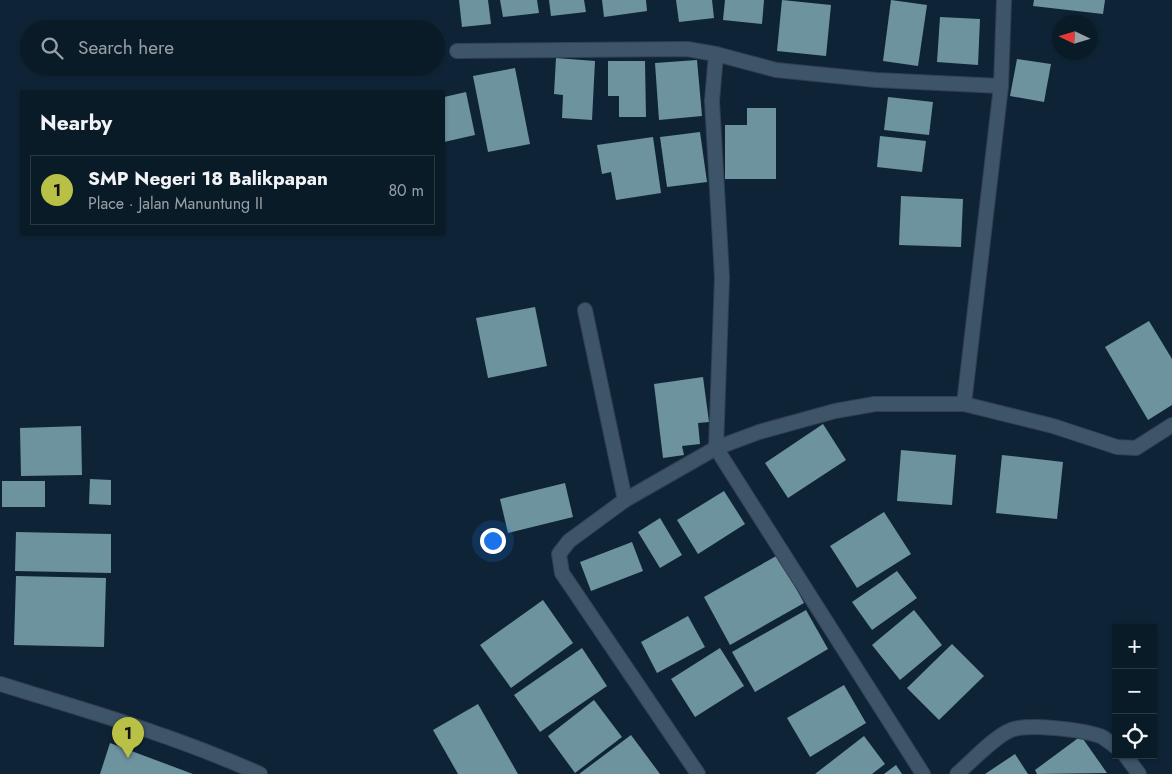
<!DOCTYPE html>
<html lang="en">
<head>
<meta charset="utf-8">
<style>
	body { margin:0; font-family:Jost,sans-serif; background:#132430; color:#f1f3f6 }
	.controls { position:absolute; right:15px; bottom:15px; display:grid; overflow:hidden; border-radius:0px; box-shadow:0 1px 4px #0004 }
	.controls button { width:45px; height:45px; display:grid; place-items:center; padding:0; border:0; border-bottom:1px solid #2a3945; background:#0a1b28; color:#f1f3f6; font:25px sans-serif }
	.compass { position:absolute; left:1052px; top:15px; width:45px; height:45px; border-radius:50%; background:#0a1b28; box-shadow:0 1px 4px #0004; rotate:274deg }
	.you { position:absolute; left:492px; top:540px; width:18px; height:18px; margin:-12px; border:4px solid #fff; border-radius:50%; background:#1a73e8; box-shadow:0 0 0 8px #1a73e833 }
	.badge { display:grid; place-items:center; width:32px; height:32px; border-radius:50%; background:#b9c046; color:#111; font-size:16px; font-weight:700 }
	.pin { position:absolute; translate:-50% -41px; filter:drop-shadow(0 1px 2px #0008) }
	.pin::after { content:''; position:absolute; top:26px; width:18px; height:15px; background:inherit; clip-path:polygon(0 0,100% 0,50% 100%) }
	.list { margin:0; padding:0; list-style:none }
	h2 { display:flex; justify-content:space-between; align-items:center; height:65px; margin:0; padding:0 20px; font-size:21px }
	h2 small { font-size:16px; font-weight:400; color:#99a1a8 }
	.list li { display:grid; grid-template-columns:32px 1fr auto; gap:15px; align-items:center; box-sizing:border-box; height:70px; margin:0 10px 10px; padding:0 10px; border:1px solid #2a3945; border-radius:0px }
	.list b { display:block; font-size:19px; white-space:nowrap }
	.list p { margin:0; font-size:16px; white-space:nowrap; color:#99a1a8 }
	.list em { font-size:16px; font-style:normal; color:#99a1a8 }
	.icon { flex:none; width:28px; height:28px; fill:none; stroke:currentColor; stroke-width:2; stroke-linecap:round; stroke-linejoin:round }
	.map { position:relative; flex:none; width:1172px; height:774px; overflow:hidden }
	.search { position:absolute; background:#0a1b28; box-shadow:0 1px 4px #0004; left:20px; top:20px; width:425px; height:55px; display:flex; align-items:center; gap:12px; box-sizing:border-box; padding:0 18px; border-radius:28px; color:#99a1a8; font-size:19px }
	.panel { position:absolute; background:#0a1b28; box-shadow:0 1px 4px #0004; left:20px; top:90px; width:425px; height:145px; border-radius:0px }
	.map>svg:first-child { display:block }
	.building { fill:#6d939f }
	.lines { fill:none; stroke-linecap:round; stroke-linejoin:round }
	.minor-casing { stroke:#334050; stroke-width:16 }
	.minor { stroke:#3d5469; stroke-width:14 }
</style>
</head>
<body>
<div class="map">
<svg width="1172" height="774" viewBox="0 0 1172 774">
	<rect width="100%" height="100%" fill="#0e2436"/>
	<g class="building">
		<path d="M 459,0 L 488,0 L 491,24 L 462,27 Z"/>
		<path d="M 500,0 L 537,0 L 539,13 L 503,17 Z"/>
		<path d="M 549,0 L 584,0 L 586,12 L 551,16 Z"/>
		<path d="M 602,0 L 646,0 L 647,11 L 604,17 Z"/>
		<path d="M 676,0 L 712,0 L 714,18 L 679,22 Z"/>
		<path d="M 725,0 L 764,0 L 762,24 L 723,20 Z"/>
		<path d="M 782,0 L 831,5 L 826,56 L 777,51 Z"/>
		<path d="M 891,0 L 927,5 L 918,66 L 883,61 Z"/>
		<path d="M 1034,0 L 1105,0 L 1103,14 L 1033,6 Z"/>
		<path d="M 940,17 L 980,19 L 978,65 L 937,62 Z"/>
		<path d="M 556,58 L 595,61 L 592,120 L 562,118 L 563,95 L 554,94 Z"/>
		<path d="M 1017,59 L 1051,64 L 1044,102 L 1010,96 Z"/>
		<path d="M 697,60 L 702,116 L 659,120 L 655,63 Z"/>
		<path d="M 608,61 L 645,61 L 646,117 L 619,117 L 619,96 L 608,96 Z"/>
		<path d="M 515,68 L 530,144 L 488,152 L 473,76 Z"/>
		<path d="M 466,92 L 475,135 L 444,142 L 444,97 Z"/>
		<path d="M 888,97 L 933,102 L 929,135 L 884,130 Z"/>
		<path d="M 747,108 L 776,108 L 776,179 L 725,179 L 725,125 L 747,125 Z"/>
		<path d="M 700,132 L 707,182 L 667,187 L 660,137 Z"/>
		<path d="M 880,136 L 926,141 L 922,172 L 877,167 Z"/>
		<path d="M 653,137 L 661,193 L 616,200 L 611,172 L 602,174 L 597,145 Z"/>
		<path d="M 901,196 L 963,199 L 961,247 L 899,245 Z"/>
		<path d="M 535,307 L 547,366 L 488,378 L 476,318 Z"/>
		<path d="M 1149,321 L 1172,359 L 1172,405 L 1148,420 L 1105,347 Z"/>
		<path d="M 703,377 L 709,422 L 698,423 L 700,444 L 682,446 L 684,455 L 663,458 L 654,384 Z"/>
		<path d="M 823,424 L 846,460 L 788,498 L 765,463 Z"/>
		<path d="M 81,426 L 82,475 L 21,476 L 20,428 Z"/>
		<path d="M 901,450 L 956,455 L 952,505 L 897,501 Z"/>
		<path d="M 1002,455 L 1063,462 L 1057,519 L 996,513 Z"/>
		<path d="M 90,479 L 111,480 L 111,505 L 89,504 Z"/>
		<rect x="2" y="481" width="43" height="26"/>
		<path d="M 565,483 L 573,517 L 508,533 L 500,499 Z"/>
		<path d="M 724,491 L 745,524 L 698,554 L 677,520 Z"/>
		<path d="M 884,512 L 911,554 L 857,588 L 830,546 Z"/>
		<path d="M 660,518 L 682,555 L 660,568 L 638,532 Z"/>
		<path d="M 16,532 L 111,534 L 111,573 L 15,571 Z"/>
		<path d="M 632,542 L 643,571 L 591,591 L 580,562 Z"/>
		<path d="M 778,555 L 804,603 L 730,645 L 704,597 Z"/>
		<path d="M 897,571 L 917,598 L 872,630 L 852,602 Z"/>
		<path d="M 16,576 L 106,578 L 104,647 L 14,645 Z"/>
		<path d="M 543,600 L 573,643 L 511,688 L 480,645 Z"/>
		<path d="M 806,610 L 828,649 L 755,692 L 732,652 Z"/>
		<path d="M 914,610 L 942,645 L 900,680 L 872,645 Z"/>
		<path d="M 688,616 L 705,647 L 657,673 L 641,642 Z"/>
		<path d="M 952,644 L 984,676 L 939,720 L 907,688 Z"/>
		<path d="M 582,648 L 607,686 L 540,732 L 514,695 Z"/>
		<path d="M 720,648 L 744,686 L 695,717 L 671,679 Z"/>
		<path d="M 844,685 L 866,723 L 810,757 L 787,718 Z"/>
		<path d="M 594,700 L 622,737 L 575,773 L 548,736 Z"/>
		<path d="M 478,704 L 518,774 L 458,774 L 433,730 Z"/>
		<path d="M 631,735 L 660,774 L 579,774 Z"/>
		<path d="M 864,736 L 885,764 L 872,774 L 815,774 Z"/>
		<path d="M 1081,736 L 1107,773 L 1037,774 L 1035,770 Z"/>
		<path d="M 110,743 L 193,774 L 100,774 Z"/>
		<path d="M 1015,754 L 1028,774 L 985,774 Z"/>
		<path d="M 896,765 L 902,774 L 884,774 Z"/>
	</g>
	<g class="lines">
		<g class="minor-casing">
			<g id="minor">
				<path d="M 457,51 L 687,49 L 716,54 L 776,70 L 876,80 L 1001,86"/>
				<path d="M 585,310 L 625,500"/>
				<path d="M 964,404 L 1001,86 L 1004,0"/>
				<path d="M 0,684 C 88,711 176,736 260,774"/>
				<path d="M 1125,755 L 1139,774"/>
				<path d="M 698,774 L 562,573 L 559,554 L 569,541 L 625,500 L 716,448 L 722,277 L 712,101 L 716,54"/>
				<path d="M 923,774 L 716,448 L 759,432 L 835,411 L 875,404 L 964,404 L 1053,426 L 1117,447 L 1136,448 L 1172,425"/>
				<path d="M 957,774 C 971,762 995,736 1011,730 C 1028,723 1083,730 1100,736 C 1105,738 1111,743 1116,747"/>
			</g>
		</g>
		<use href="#minor" class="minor"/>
	</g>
</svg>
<div class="controls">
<button>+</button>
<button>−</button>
<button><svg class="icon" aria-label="locate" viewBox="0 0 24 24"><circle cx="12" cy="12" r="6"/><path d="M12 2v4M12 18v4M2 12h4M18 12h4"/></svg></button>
</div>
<svg class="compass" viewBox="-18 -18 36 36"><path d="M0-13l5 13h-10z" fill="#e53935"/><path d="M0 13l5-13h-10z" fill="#99a1a8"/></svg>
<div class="you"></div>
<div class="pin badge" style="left:128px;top:758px">1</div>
<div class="search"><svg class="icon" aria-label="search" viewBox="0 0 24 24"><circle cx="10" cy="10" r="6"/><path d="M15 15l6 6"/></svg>Search here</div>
<section class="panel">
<h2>Nearby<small></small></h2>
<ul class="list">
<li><span class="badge">1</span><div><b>SMP Negeri 18 Balikpapan</b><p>Place · Jalan Manuntung II</p></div><em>80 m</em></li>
</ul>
</section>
</div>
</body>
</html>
